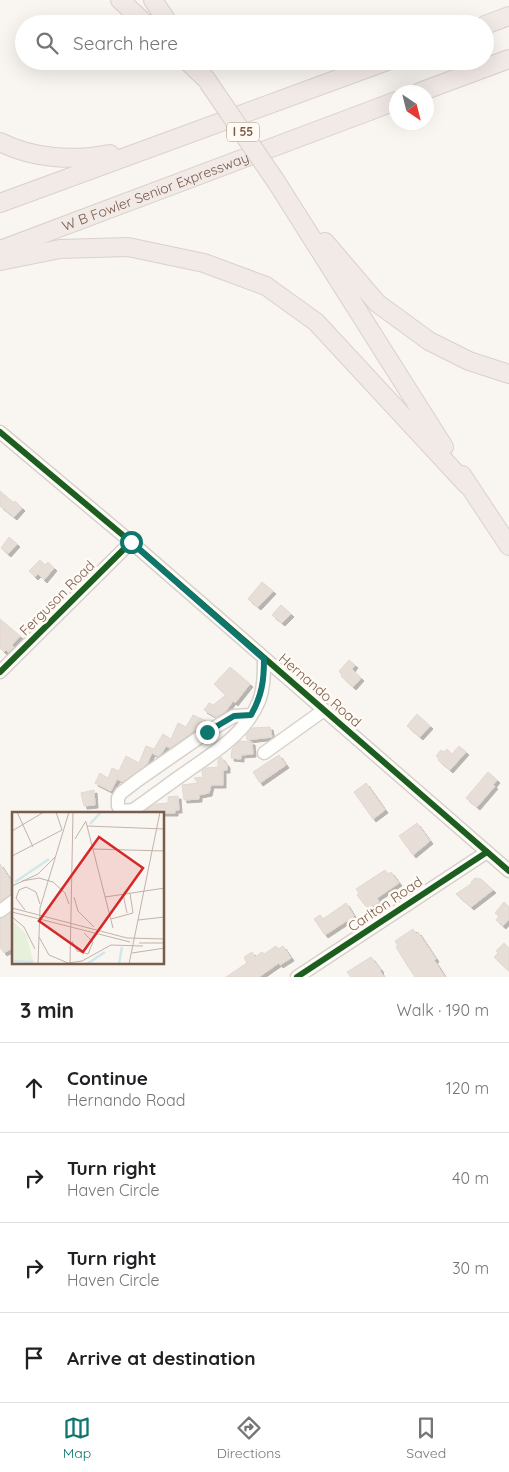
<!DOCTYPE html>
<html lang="en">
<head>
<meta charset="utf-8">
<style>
	body { margin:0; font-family:Quicksand,sans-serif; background:#f6f6f6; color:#202124 }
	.compass { position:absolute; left:389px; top:85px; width:45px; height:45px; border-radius:50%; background:#fff; box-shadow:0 5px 20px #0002; rotate:145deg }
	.stop { position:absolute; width:15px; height:15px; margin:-11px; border:4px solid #0f766e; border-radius:50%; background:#fff }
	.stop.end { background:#0f766e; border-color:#fff; box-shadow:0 1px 5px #0008 }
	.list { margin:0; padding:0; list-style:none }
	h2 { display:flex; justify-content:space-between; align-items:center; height:65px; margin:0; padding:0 20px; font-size:21px }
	h2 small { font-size:16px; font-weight:400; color:#757577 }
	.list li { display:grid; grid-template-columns:32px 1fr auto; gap:15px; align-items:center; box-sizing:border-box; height:90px; padding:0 20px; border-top:1px solid #e0e0e0 }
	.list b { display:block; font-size:19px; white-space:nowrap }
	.list p { margin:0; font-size:16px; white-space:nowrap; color:#757577 }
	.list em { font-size:16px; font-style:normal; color:#757577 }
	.icon { flex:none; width:28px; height:28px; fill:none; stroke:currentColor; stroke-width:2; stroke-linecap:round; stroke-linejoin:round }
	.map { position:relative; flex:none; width:509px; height:977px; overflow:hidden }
	.search { position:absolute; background:#fff; box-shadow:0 5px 20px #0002; left:15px; right:15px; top:15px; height:55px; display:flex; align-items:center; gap:12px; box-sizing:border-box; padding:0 18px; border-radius:28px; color:#757577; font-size:19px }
	.sheet { height:425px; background:#fff }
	nav { display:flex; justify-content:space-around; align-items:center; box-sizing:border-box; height:70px; border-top:1px solid #e0e0e0; background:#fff; font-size:14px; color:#757577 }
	nav a { display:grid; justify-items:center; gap:2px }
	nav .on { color:#0f766e }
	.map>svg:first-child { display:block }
	.building { fill:#e6ded7; stroke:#e2d8d2; filter:url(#shadow) }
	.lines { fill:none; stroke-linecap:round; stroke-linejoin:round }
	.minor-casing { stroke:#d7d1cb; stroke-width:15 }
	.highway-casing { stroke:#dad1cc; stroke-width:20 }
	.minor { stroke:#fefefd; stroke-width:12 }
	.highway { stroke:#f2eae7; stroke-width:18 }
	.highway-bridge-casing { stroke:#dad1cc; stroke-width:20; stroke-linecap:butt }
	.highway-bridge { stroke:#f2eae7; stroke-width:18 }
	.cycleway-casing { stroke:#fffaf3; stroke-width:9 }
	.cycleway { stroke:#1b5e20; stroke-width:6 }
	.route { stroke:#0f766e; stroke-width:6 }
	.labels { text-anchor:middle; stroke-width:5; stroke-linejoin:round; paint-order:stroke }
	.shield { fill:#fffaf3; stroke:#a28b7f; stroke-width:1 }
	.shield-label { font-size:12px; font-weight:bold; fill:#7a5c4d }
	.street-label { font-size:14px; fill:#7a5c4d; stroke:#fffaf3 }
	.inset-river { fill:none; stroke:#d0e8ea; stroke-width:2.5 }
	.inset-road { fill:none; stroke:#c2b3aa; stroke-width:1 }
	.view { fill:#d62828; fill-opacity:0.15; stroke:#d62828; stroke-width:2.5 }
	.inset-edge { fill:none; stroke:#7a5c4d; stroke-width:2.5 }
</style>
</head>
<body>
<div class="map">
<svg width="509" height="977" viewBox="0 0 509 977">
	<defs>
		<filter id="shadow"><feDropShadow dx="3" dy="3" stdDeviation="0" flood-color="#0004"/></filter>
	</defs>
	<rect width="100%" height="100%" fill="#f9f5f0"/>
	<g class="building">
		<path d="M 0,491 L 14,503 L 15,501 L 22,508 L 14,517 L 0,506 Z"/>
		<path d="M 9,537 L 17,544 L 8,554 L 1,548 Z"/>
		<path d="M 40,560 L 45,565 L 48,562 L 54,568 L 44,580 L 38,574 L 35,577 L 29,571 Z"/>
		<path d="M 262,582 L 273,591 L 258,607 L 248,599 Z"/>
		<path d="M 281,605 L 291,614 L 282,623 L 272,615 Z"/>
		<path d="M 0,619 L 20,636 L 12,645 L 14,647 L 8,652 L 6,650 L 4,652 L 0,648 Z"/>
		<path d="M 349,660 L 355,665 L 352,669 L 361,678 L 353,687 L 341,676 L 342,675 L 339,671 Z"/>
		<path d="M 230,667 L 250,684 L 235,703 L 233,701 L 226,711 L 216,717 L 204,710 L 209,703 L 213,705 L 226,695 L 214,684 Z"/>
		<path d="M 417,714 L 430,726 L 420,737 L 407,726 Z"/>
		<path d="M 193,715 L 206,721 L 204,724 L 170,748 L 166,746 L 162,753 L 158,756 L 152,753 L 147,764 L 123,782 L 117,779 L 111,791 L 95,783 L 100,773 L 108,778 L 112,768 L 119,771 L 126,756 L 139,763 L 146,746 L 154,749 L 163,734 L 171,739 L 178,723 L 186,727 Z"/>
		<path d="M 270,727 L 272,737 L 247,740 L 246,735 L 252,728 Z"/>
		<path d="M 240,741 L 252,742 L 253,754 L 241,755 L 241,759 L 231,758 L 232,749 Z"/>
		<path d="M 459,746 L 466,752 L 450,770 L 438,760 L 439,758 L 436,756 L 441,750 L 444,752 L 447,749 L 452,754 Z"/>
		<path d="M 279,755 L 286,765 L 260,783 L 253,772 Z"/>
		<path d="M 221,757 L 227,765 L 227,770 L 223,770 L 223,785 L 211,785 L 209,793 L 199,795 L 199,799 L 184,800 L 182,785 L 198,783 L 194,778 L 203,777 L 202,771 L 206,768 L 218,767 L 218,760 Z"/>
		<path d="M 488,772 L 497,780 L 493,785 L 495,786 L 477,807 L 466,798 Z"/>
		<path d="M 366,783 L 385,810 L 373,819 L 354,792 Z"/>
		<path d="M 94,790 L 95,805 L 84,806 L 81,793 Z"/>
		<path d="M 178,796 L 179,810 L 175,810 L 175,813 L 148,813 L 146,810 L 156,804 L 168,803 L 168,797 Z"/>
		<path d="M 417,823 L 430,841 L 413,855 L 399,836 Z"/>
		<path d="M 0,864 L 14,885 L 14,893 L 0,901 Z"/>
		<path d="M 385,870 L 388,874 L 391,872 L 399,883 L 377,898 L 379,902 L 368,909 L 357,895 L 359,893 L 356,889 Z"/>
		<path d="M 475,878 L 481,879 L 493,890 L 471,907 L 456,894 L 472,883 L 471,882 Z"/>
		<path d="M 504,902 L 509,907 L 509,919 L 503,926 L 496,920 L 499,916 L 495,913 Z"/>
		<path d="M 346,903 L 354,916 L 325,935 L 314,919 L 320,915 L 323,919 Z"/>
		<path d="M 14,911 L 14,947 L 4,953 L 0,947 L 0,919 Z"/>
		<path d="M 413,929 L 416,934 L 418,932 L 436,959 L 434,960 L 445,977 L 415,977 L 407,965 L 396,947 L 398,946 L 395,941 Z"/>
		<path d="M 504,943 L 509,948 L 509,971 L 494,957 L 498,953 L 496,951 Z"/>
		<path d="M 276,946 L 278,949 L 283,946 L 291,958 L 280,965 L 279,963 L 259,977 L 226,977 L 247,963 L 244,957 L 252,952 L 255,957 L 262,952 L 264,954 Z"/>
		<path d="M 371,957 L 381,970 L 380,971 L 384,977 L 351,977 L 347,972 Z"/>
	</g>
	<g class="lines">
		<g class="minor-casing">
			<g id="minor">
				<path d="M 0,432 L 131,542 L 509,871"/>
				<path d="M 0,672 L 131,542"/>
				<path d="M 251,715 L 234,716 L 207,732 L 138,780 L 121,793 L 118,798 L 118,806 L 122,811 L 133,810 C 152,797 170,783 189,770 C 216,751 246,733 259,701 C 264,688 264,673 264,659"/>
				<path d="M 264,753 L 324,710"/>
				<path d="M 0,911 L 14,901"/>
				<path d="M 297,977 L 487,852"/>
			</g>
		</g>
		<g class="highway-casing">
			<g id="highway">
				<path d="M 120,0 L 146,24"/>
				<path d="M 153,0 L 169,24"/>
				<path d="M 485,25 L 509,16"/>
				<path d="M 187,61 L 207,80"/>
				<path d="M 420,92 L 509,59"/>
				<path d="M 0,142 C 33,159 74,161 110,154"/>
				<path d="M 277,183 L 444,447"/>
				<path d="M 0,203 L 387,61"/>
				<path d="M 325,242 L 377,303 L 429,341 L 469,361 L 509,374"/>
				<path id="s1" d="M 0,250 L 396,101"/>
				<path d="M 0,261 L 60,249 L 128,247 L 204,263 L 266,286 L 316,322 L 467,485"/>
				<path d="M 462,475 L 509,546"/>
			</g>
		</g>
		<use href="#minor" class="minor"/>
		<use href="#highway" class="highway"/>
		<g class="highway-bridge-casing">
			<path id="highway-bridge" d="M 208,82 L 277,183"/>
		</g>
		<use href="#highway-bridge" class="highway-bridge"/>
		<g class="cycleway-casing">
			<g id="cycleway">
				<path d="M 0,432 L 131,542 L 509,871"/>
				<path d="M 0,672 L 131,542"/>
				<path d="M 297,977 L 487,852"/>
			</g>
		</g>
		<use href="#cycleway" class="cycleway"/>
	</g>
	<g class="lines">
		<path class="route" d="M 131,542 L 264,659 C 264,681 262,695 251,715 L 234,716 L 207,732"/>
	</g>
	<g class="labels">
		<rect class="shield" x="227" y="122.5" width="32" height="19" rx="4"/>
		<g class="shield-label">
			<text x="243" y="136">I 55</text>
		</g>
		<g class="street-label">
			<text dy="5" stroke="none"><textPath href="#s1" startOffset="166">W B Fowler Senior Expressway</textPath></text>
			<text transform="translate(57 598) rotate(-45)" y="5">Ferguson Road</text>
			<text transform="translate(320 690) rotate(41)" y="5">Hernando Road</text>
			<text transform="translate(385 904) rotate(-34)" y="5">Carlton Road</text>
		</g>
	</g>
	<g transform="translate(12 812)">
		<rect width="152" height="152" fill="#f9f5f0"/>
		<path d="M 0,108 L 14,122 L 22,152 L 0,148 Z" fill="#e7f0db"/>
		<path class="inset-river" d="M 78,12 L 89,0M 3,70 L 37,47M 0,149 L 21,150M 75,152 L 93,140M 107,152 L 110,135"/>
		<path class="inset-road" d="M 5,0 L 21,35M 74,10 L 101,116M 75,14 L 153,17M 0,19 L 32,0M 63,27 L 74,9M 81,37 L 153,39M 0,44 L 50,18 L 44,0M 10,69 L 27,66 L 41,70 L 53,81 L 57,92M 0,74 L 26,62 L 43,45M 111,82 L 115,101M 62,85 L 66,99 L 82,115M 93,85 L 153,76M 0,96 L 115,126 L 153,127M 13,98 L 4,86 L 7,78 L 14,75 L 24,80 L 28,92M 0,100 L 118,130M 0,105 L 12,115 L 23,137M 99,107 L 121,101 L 118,81M 126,108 L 153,105M 27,125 L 37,143 L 56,151 L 70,149 L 99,133 L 131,134M 60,129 L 65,139 L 76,142 L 81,130 L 72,121M 127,131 L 153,131M 120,141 L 153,136M 26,152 L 28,96 L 57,0M 58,152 L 61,0M 117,152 L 148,0"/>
		<path class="view" d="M 87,25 L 131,56 L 71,140 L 27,109 Z"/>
		<rect width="152" height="152" class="inset-edge"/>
	</g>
</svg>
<svg class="compass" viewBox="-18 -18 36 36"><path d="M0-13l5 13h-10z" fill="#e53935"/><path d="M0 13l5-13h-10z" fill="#757577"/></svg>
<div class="stop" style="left:131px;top:542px"></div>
<div class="stop end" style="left:207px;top:732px"></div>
<div class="search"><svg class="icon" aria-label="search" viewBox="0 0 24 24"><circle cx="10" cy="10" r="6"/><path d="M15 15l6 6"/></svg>Search here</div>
</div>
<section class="sheet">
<h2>3 min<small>Walk · 190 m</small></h2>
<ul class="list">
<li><svg class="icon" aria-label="ahead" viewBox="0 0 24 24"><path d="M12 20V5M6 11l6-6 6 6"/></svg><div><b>Continue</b><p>Hernando Road</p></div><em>120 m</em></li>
<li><svg class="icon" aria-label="right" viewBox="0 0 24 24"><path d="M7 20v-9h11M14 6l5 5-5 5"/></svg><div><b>Turn right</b><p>Haven Circle</p></div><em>40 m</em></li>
<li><svg class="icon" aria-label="right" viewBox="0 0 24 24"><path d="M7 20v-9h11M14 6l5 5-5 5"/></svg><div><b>Turn right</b><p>Haven Circle</p></div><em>30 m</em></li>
<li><svg class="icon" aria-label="arrive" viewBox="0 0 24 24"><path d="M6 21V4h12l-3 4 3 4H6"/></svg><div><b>Arrive at destination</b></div></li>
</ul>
</section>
<nav>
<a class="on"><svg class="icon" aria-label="map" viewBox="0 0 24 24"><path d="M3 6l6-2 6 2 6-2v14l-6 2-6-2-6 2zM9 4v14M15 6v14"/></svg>Map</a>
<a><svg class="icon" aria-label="directions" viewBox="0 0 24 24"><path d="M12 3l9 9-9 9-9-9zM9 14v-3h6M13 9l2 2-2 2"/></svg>Directions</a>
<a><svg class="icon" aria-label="saved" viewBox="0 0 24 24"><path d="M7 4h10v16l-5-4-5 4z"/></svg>Saved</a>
</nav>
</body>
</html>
